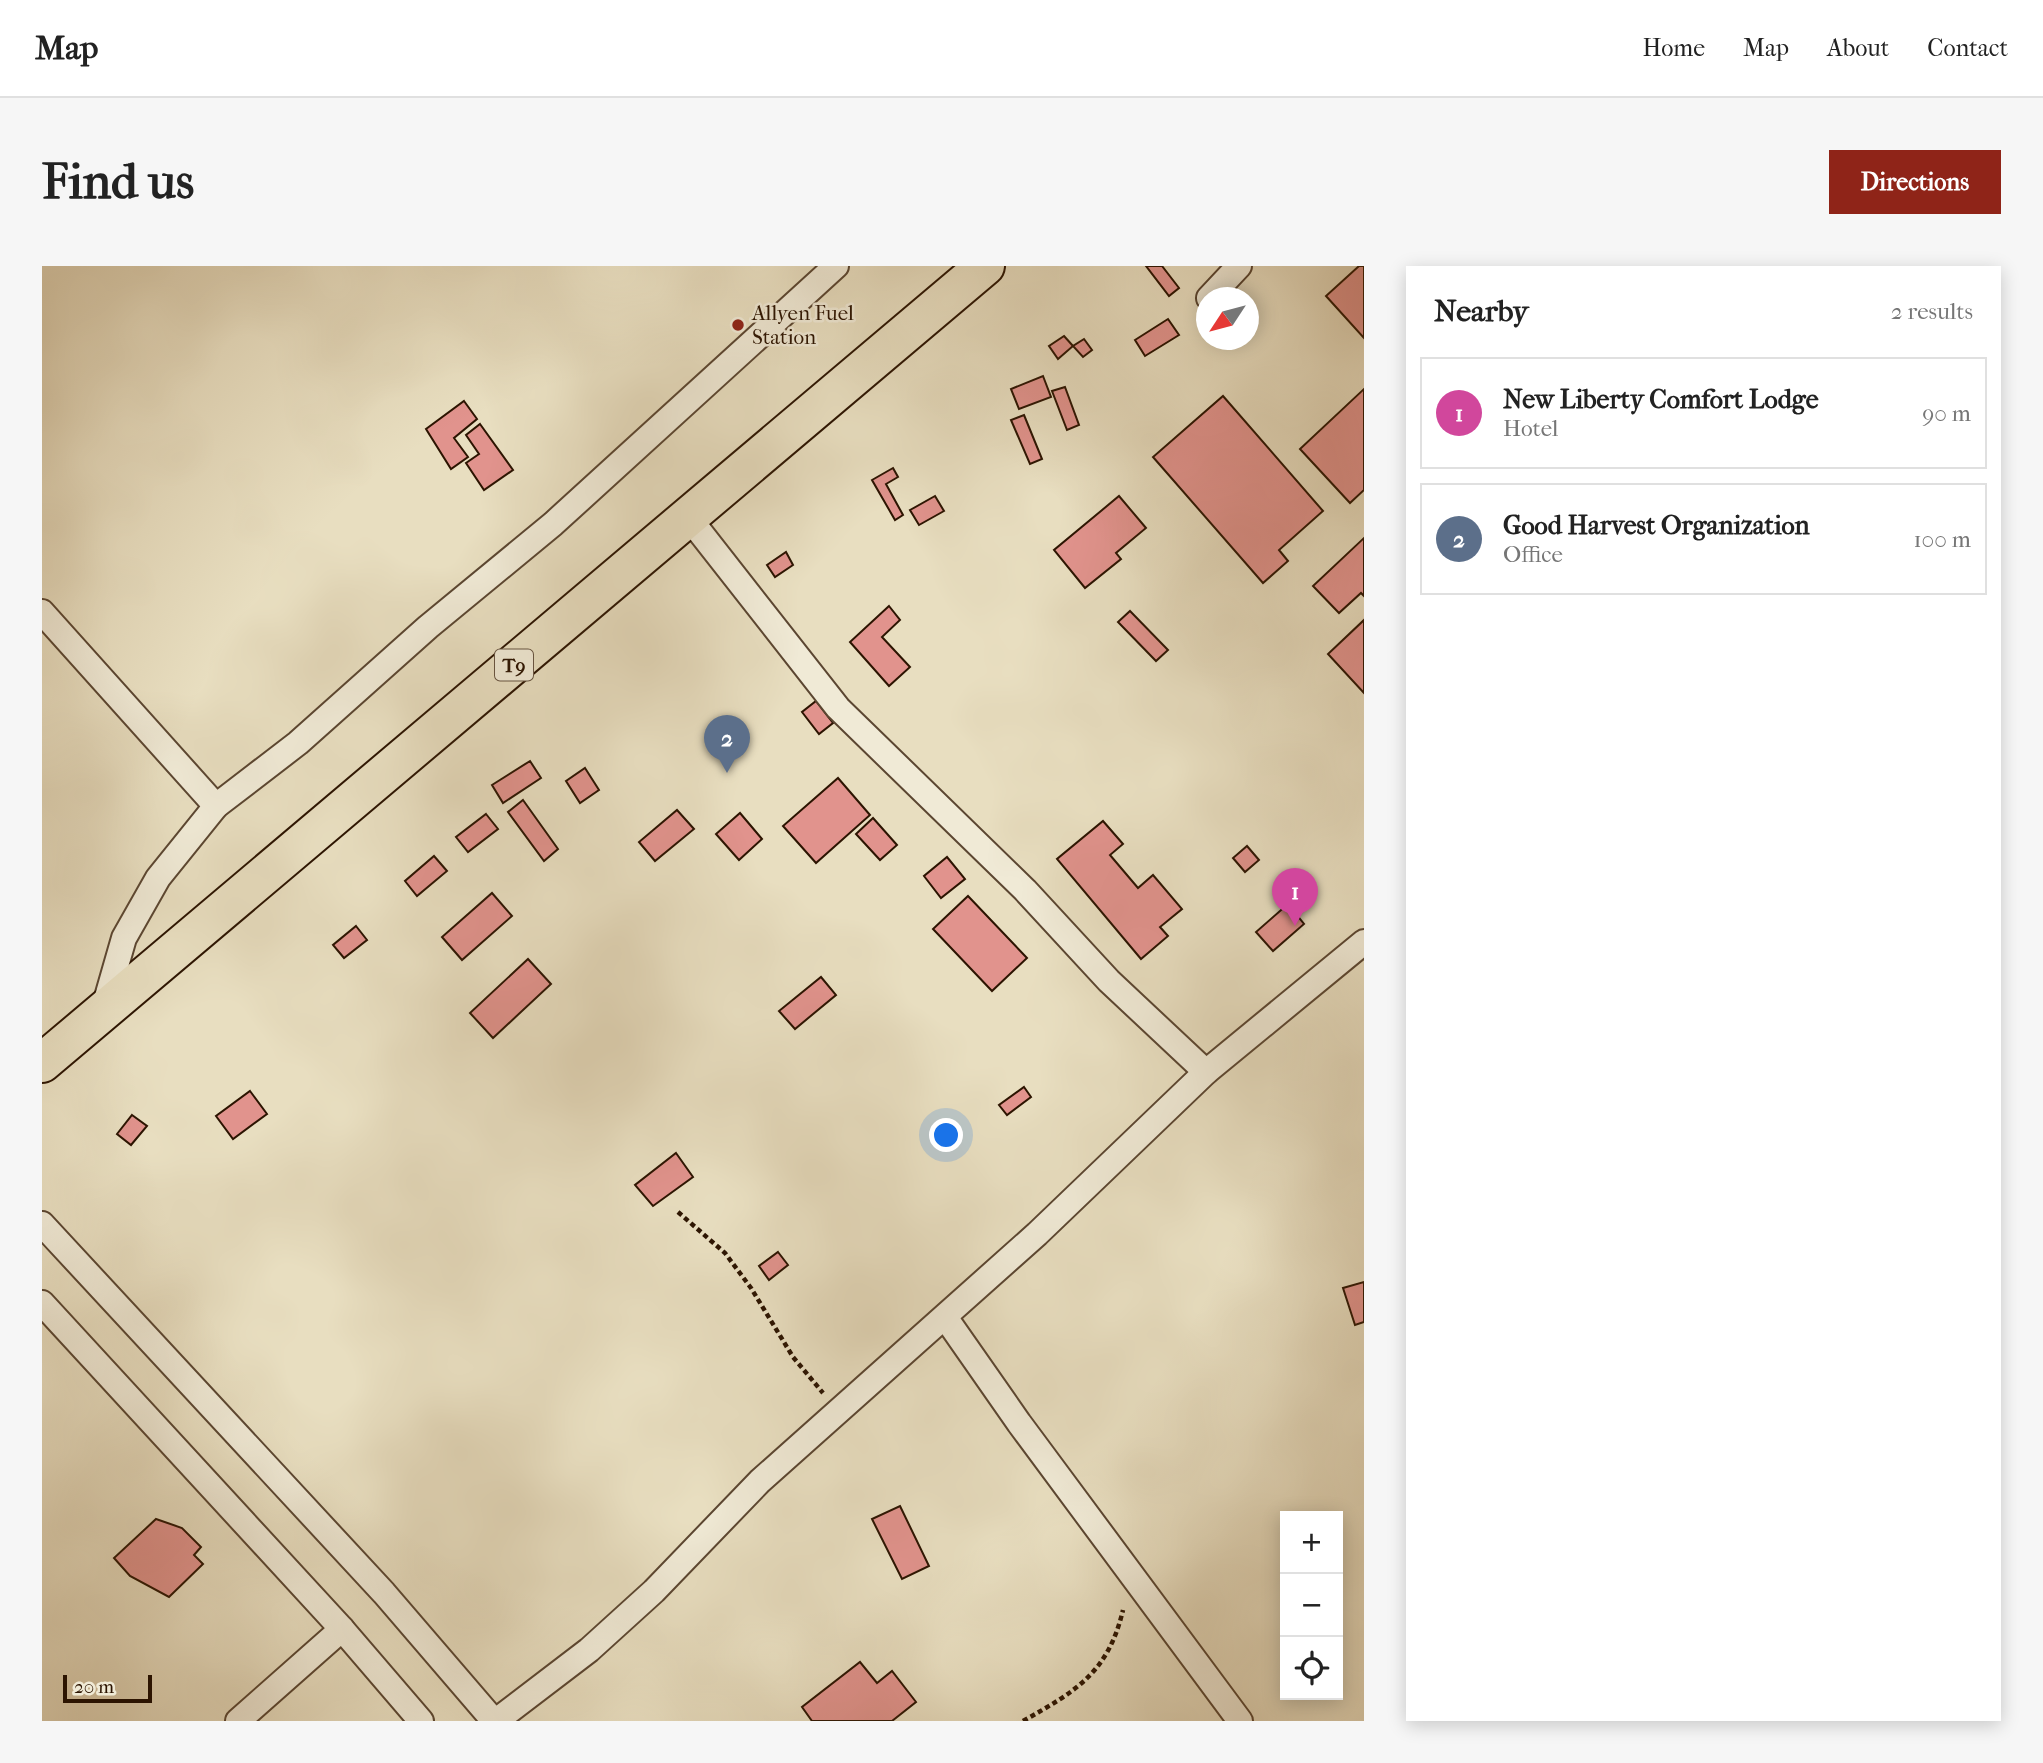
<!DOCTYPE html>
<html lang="en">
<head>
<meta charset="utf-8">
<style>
	body { margin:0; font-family:"IM FELL French Canon",serif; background:#f6f6f6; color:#222 }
	.controls { position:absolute; right:21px; bottom:21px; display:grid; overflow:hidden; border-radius:0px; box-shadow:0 4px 18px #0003 }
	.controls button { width:63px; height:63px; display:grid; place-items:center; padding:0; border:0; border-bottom:2px solid #e0e0e0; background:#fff; color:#222; font:35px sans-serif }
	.compass { position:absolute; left:1154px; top:21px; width:63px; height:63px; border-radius:50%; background:#fff; box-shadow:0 4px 18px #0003; rotate:234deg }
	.scale { position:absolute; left:21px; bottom:18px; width:89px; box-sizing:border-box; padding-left:7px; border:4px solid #2c1401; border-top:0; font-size:19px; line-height:24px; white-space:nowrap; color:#2c1401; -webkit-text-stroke:5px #f0ead6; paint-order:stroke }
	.you { position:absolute; left:905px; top:870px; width:24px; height:24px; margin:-18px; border:5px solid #fff; border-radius:50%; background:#1a73e8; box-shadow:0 0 0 10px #1a73e833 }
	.badge { display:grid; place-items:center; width:46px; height:46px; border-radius:50%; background:#8f2418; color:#fff; font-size:23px; font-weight:700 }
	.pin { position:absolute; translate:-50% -58px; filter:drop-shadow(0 2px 4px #0008) }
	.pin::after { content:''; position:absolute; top:37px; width:24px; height:21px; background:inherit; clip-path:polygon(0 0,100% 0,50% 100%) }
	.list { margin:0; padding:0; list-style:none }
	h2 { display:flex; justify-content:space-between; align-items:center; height:91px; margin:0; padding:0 28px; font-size:30px }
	h2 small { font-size:23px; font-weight:400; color:#767676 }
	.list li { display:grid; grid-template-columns:46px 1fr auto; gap:21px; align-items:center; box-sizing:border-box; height:112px; margin:0 14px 14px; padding:0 14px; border:2px solid #e0e0e0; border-radius:0px }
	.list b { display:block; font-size:26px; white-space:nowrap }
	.list p { margin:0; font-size:23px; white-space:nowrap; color:#767676 }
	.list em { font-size:23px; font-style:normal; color:#767676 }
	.icon { flex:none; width:38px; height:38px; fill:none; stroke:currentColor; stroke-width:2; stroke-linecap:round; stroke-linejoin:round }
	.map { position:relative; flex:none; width:1322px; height:1455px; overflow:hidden; border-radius:0px }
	header { display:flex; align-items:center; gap:42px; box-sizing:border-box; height:98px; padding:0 35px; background:#fff; border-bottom:2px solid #e0e0e0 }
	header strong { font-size:33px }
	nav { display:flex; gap:38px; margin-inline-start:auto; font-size:24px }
	.intro { display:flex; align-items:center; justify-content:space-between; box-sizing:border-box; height:168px; padding:0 42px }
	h1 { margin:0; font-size:49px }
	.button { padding:18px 32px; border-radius:0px; background:#8f2418; color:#fff; font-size:24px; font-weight:700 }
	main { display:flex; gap:42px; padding:0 42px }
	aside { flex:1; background:#fff; border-radius:0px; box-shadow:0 4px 18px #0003 }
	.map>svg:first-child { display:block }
	.building { fill:#e1938d; stroke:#2c1401; stroke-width:2 }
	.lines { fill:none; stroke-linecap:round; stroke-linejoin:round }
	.street-casing { stroke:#5b4631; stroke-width:28 }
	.highway-casing { stroke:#2c1401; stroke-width:42 }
	.path { stroke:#2c1401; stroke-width:4.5; stroke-dasharray:5 3.5; stroke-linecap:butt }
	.street { stroke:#f0ead6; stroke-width:24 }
	.highway { stroke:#e8dec0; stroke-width:38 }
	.poi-dot { fill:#8f2418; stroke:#f0ead6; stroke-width:2.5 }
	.labels { text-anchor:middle; stroke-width:5; stroke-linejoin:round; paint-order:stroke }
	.shield { fill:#f0ead6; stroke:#675441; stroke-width:2 }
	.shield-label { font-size:19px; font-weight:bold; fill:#2c1401 }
	.poi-label { font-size:21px; fill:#2c1401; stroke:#f0ead6; text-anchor:start }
</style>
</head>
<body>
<header>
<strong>Map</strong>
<nav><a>Home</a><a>Map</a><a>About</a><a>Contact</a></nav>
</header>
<div class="intro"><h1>Find us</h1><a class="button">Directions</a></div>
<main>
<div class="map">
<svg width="1322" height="1455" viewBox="0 0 1322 1455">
	<rect width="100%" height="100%" fill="#e8dec0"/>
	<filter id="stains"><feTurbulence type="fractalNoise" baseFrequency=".00286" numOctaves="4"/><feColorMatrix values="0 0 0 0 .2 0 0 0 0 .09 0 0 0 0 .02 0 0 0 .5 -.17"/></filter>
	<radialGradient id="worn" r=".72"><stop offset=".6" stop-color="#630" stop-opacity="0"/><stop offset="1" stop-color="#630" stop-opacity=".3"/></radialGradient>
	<g class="building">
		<path d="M 1104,0 L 1120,0 L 1137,22 L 1127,30 Z"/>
		<path d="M 1317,0 L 1322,0 L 1322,72 L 1284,30 Z"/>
		<path d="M 1126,53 L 1137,69 L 1103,90 L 1093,74 Z"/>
		<path d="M 1022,70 L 1031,80 L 1016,93 L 1007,80 Z"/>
		<path d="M 1042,73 L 1050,84 L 1041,91 L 1031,80 Z"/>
		<path d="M 1001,110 L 1009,131 L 977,143 L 969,123 Z"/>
		<path d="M 1023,121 L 1037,159 L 1025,164 L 1010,125 Z"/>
		<path d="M 1322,123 L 1322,224 L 1308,237 L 1258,183 Z"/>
		<path d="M 1181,130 L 1281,245 L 1237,284 L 1246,295 L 1221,317 L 1111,191 Z"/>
		<path d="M 422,135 L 435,153 L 412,172 L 426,191 L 409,203 L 384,163 Z"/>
		<path d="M 982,149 L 1000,193 L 988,198 L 969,154 Z"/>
		<path d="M 438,158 L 471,204 L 442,224 L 424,197 L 437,188 L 424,169 Z"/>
		<path d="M 851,202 L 856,211 L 844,218 L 861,249 L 853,254 L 830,214 Z"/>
		<path d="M 893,230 L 902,245 L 877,259 L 868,244 Z"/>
		<path d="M 1077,230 L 1104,262 L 1074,287 L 1079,293 L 1043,322 L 1012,284 Z"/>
		<path d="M 1322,272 L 1322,330 L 1319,327 L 1297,347 L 1271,320 Z"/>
		<path d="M 744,286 L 751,299 L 733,311 L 725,299 Z"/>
		<path d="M 847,340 L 858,354 L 840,371 L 868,401 L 847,420 L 808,376 Z"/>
		<path d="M 1088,345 L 1126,384 L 1114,395 L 1076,356 Z"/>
		<path d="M 1322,354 L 1322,427 L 1286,388 Z"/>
		<path d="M 774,435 L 791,457 L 777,468 L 760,446 Z"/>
		<path d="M 488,495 L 499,512 L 461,537 L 450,519 Z"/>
		<path d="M 543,502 L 557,524 L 538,537 L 524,515 Z"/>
		<path d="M 796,512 L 828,549 L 774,597 L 741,560 Z"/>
		<path d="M 481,534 L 516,583 L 502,595 L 466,546 Z"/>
		<path d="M 635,544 L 652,563 L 613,595 L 597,576 Z"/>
		<path d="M 698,547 L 720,573 L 697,594 L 674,568 Z"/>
		<path d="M 444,548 L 456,563 L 426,586 L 414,571 Z"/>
		<path d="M 831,552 L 855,579 L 838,594 L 814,568 Z"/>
		<path d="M 1061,555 L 1081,578 L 1068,589 L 1096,622 L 1111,609 L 1140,643 L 1118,661 L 1126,670 L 1099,693 L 1015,593 Z"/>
		<path d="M 1205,580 L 1217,594 L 1203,606 L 1191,592 Z"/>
		<path d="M 392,590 L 405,605 L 375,630 L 363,615 Z"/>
		<path d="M 905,591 L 923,613 L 899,632 L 882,610 Z"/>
		<path d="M 450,627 L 470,650 L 420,694 L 400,671 Z"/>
		<path d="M 926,630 L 985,692 L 950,725 L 891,663 Z"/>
		<path d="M 1246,638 L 1262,658 L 1231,685 L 1214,666 Z"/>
		<path d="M 314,660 L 325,674 L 302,692 L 291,679 Z"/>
		<path d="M 486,693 L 509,718 L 451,772 L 428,747 Z"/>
		<path d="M 779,711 L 794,729 L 753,763 L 737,745 Z"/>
		<path d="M 982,821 L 989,831 L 965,849 L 957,839 Z"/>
		<path d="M 208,825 L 225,848 L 191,873 L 174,850 Z"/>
		<path d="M 90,849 L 105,860 L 89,879 L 75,868 Z"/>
		<path d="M 634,887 L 651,911 L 611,940 L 593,919 Z"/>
		<path d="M 736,986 L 746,999 L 727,1014 L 717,1000 Z"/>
		<path d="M 1322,1016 L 1322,1056 L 1313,1059 L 1301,1022 Z"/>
		<path d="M 858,1240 L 887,1300 L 860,1313 L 830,1253 Z"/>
		<path d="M 114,1253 L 140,1262 L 159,1281 L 152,1289 L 161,1298 L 127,1331 L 88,1310 L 72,1292 Z"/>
		<path d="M 818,1396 L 835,1417 L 850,1405 L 874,1436 L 850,1455 L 770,1455 L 760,1441 Z"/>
	</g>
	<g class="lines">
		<g class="street-casing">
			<g id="street">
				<path d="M 1167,32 L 1197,0"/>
				<path d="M 647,252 L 796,442 L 983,624 L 1067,715 L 1164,806"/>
				<path d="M 0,346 L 174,540"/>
				<path d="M 61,745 L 82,672 L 116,612 L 174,540 L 256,477 L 386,361 L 511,258 L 794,0"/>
				<path d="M 0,958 L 342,1327 L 452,1455"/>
				<path d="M 0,1037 L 300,1363 L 379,1455"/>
				<path d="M 903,1051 L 977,1157 L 1198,1455"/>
				<path d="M 196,1455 L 300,1363"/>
				<path d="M 454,1455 L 547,1384 L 612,1325 L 718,1215 L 995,968 L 1164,806 L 1322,676"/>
			</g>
		</g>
		<g class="highway-casing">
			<path id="highway" d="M 0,797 L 943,0"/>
		</g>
		<g class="path">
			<path d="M 636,946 L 683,987 L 709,1022 L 751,1091 L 781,1127"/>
			<path d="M 981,1455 C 1034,1425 1066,1407 1081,1344"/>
		</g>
		<use href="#street" class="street"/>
		<use href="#highway" class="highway"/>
	</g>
	<circle class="poi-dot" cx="696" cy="59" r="7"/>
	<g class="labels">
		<rect class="shield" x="453" y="383.5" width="38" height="31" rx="5"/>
		<g class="shield-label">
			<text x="472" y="406">T9</text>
		</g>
		<g class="poi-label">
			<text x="710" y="54">Allyen Fuel<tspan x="710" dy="24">Station</tspan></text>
		</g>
	</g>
	<rect width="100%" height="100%" filter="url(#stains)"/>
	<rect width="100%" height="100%" fill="url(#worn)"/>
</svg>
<div class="controls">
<button>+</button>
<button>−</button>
<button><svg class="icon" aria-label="locate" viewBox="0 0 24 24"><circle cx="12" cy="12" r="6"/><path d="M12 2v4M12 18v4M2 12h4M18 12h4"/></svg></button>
</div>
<svg class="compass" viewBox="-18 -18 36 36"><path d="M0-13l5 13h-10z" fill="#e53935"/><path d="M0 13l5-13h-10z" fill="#767676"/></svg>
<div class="scale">20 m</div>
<div class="you"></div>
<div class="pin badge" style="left:1253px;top:660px;background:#d1479c">1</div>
<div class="pin badge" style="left:685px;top:507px;background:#5c6f8a">2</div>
</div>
<aside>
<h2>Nearby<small>2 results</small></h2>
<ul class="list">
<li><span class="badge" style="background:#d1479c">1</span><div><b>New Liberty Comfort Lodge</b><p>Hotel</p></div><em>90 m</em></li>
<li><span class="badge" style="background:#5c6f8a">2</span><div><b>Good Harvest Organization</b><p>Office</p></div><em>100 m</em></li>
</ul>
</aside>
</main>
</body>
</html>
